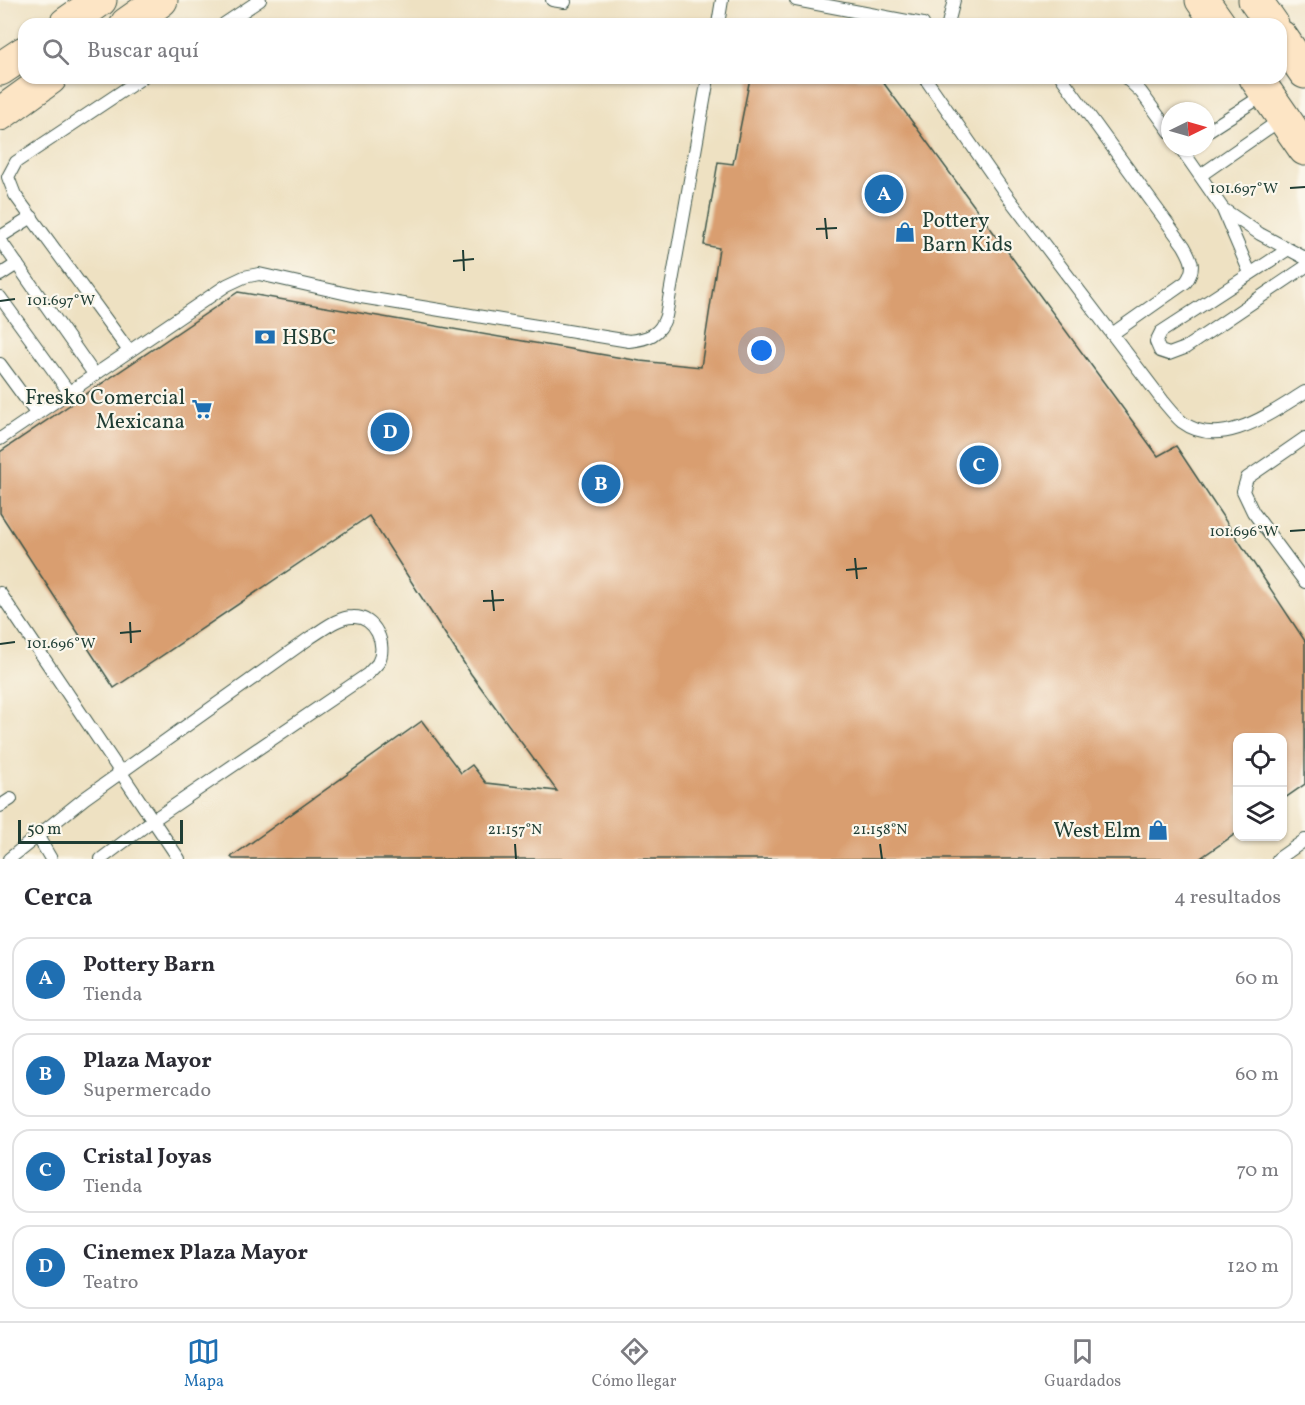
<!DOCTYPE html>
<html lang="es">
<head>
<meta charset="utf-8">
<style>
	body { margin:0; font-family:Vollkorn,serif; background:#f7f7f7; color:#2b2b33 }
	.controls { position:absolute; right:18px; bottom:18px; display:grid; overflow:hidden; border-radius:12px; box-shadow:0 2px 4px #0004 }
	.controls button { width:54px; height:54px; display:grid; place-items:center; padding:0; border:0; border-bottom:2px solid #e1e1e2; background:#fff; color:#2b2b33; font:30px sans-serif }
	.compass { position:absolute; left:1161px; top:102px; width:54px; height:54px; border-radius:50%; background:#fff; box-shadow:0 2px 4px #0004; rotate:85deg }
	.scale { position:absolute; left:18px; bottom:15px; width:165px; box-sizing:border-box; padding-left:6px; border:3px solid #1f3d34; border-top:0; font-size:16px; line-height:21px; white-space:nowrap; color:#1f3d34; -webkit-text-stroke:4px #fbf7ec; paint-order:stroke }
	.you { position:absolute; left:762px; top:351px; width:21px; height:21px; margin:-15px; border:4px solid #fff; border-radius:50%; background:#1a73e8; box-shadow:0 0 0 9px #1a73e833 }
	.badge { display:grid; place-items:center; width:39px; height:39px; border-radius:50%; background:#1f6fb2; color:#fff; font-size:20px; font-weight:700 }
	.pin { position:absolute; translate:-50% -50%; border:3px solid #fff; box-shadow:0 2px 6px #0006 }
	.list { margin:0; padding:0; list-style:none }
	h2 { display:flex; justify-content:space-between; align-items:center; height:78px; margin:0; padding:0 24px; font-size:26px }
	h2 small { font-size:20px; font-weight:400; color:#7c7c81 }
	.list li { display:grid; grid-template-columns:39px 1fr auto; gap:18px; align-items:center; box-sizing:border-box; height:84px; margin:0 12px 12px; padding:0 12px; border:2px solid #e1e1e2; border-radius:18px }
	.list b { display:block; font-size:22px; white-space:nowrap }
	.list p { margin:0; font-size:20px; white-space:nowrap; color:#7c7c81 }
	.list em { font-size:20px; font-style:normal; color:#7c7c81 }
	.icon { flex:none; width:33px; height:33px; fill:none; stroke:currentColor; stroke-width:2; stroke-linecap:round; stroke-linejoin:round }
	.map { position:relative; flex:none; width:1305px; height:859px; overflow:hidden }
	.search { position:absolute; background:#fff; box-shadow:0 2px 4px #0004; left:18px; right:18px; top:18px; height:66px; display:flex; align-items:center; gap:15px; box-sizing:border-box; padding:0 21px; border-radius:18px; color:#7c7c81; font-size:22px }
	.sheet { height:462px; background:#fff }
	nav { display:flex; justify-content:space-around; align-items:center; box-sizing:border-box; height:84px; border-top:2px solid #e1e1e2; background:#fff; font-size:16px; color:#7c7c81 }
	nav a { display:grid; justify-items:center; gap:3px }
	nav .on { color:#1f6fb2 }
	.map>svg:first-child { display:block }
	.building { fill:#d99e6f }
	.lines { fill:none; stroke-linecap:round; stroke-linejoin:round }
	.service-casing { stroke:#3e5649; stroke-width:14 }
	.secondary-casing { stroke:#3e5649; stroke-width:35 }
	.service { stroke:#fff; stroke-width:12 }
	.secondary { stroke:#fde5c5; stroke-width:33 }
	.ticks { fill:none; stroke:#1f3d34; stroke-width:2 }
	.labels { text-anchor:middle; stroke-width:4.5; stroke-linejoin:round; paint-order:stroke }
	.poi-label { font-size:21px; fill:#1f3d34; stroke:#fbf7ec; text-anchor:start }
	.ticks-label { font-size:15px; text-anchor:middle; fill:#1f3d34; stroke:#fbf7ec; stroke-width:4.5; stroke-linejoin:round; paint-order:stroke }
</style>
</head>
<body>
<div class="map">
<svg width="1305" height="859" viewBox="0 0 1305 859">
	<rect width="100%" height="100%" fill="#fbf7ec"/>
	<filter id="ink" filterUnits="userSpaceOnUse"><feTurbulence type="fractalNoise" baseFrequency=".0167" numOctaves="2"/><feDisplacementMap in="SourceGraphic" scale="12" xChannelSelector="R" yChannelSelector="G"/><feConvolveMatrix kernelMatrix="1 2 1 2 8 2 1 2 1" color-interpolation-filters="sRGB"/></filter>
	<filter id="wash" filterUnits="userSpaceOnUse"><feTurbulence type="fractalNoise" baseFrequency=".008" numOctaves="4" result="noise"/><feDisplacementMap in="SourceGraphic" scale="24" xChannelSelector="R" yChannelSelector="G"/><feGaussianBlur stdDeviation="1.35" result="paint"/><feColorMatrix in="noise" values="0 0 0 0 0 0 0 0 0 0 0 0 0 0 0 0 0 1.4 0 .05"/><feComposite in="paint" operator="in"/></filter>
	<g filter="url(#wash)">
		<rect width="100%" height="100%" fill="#eee1c2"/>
		<g id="blocks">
			<path class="building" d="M 750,78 L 880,78 L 1158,456 L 1176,446 L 1305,641 L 1305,784 L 1282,800 L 1282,738 L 1238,738 L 1238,832 L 1199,859 L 233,859 L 231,857 L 422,721 L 461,773 L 472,765 L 486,783 L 557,791 L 471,674 L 369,516 L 114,688 L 0,513 L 0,452 L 238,292 L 640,361 L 701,367 L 719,248 L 704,245 L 718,162 L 733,164 Z"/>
		</g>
	</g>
	<g filter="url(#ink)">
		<use href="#blocks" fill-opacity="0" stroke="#3e5649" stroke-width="1.5"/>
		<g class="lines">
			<g class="service-casing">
				<g id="service">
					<path d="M 552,0 L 565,2"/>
					<path d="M 796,0 L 923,24"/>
					<path d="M 224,24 L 260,0"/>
					<path d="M 718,24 L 722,0"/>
					<path d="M 948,24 L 954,0"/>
					<path d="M 925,78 L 1005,193 L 1163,401 C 1169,408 1175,416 1182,422 C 1221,451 1272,412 1305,392"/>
					<path d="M 1062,78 L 1184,246 C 1192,260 1196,268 1186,282 L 1112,334"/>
					<path d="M 1126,78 L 1141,92 L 1170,132"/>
					<path d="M 1206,132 L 1265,94"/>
					<path d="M 1180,147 L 1223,209 L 1260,234 L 1305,258"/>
					<path d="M 1201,175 L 1283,118"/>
					<path d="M 1223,210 L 1250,273"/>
					<path d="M 0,237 L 32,217"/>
					<path d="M 0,240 L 94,374"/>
					<path d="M 1287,250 L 1161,332 L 1156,342 L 1160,351 L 1169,354 L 1185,348 L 1305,267"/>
					<path d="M 0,275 L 17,264"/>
					<path d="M 0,297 L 69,392"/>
					<path d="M 129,351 L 15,195 L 8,177 L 16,162 L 142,78"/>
					<path d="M 0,364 L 36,413"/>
					<path d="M 1305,438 L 1247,478 L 1243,491 L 1253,512 L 1305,582"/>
					<path d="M 0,439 L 227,285 L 244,277 L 259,274 L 361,297 L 629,341 C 648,339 660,335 666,316 L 708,78"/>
					<path d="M 0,593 L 179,859"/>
					<path d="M 0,806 L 11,799"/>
					<path d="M 37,835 L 51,859"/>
					<path d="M 9,859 L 85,798 L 311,637 C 324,629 338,617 353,617 C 375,616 388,645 378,663 C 375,667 371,670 368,674 L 153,820 L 101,859"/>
					<path d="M 1278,859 L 1305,840"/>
				</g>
			</g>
			<g class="secondary-casing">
				<g id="secondary">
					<path d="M 1202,0 L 1219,24"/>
					<path d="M 1255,0 L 1272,24"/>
					<path d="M 66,24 L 100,0"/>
					<path d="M 127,24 L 161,0"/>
					<path d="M 1281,37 L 1305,72"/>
					<path d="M 0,69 L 24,53"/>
					<path d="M 1256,78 L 1305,149"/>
					<path d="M 0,114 L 50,78"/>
				</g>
			</g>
			<use href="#service" class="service"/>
			<use href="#secondary" class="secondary"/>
		</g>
	</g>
	<path class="ticks" d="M 1290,188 L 1305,187M 825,218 L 827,239M 816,229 L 837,228M 463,250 L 464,271M 453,261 L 474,259M 0,301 L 15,299M 1290,531 L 1305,530M 855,558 L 857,579M 846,570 L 867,568M 492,590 L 494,611M 483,601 L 504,600M 130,622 L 131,643M 120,633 L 141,631M 0,644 L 15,642M 515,844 L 516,859M 880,844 L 882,859"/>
	<defs>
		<g id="shop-bare" transform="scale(1.62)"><path d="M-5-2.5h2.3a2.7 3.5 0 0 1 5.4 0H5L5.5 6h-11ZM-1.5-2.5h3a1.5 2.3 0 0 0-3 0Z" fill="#1f6fb2" stroke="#fbf7ec" stroke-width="2.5" paint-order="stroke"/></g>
		<g id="bank-bare" transform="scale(1.62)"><path d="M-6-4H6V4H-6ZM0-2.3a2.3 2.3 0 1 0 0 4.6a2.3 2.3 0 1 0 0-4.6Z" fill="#1f6fb2" stroke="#fbf7ec" stroke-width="2.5" paint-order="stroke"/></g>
		<g id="supermarket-bare" transform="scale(1.62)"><path d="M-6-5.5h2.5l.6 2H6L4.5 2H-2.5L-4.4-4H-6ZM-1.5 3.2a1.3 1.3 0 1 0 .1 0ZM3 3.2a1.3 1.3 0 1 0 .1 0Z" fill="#1f6fb2" stroke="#fbf7ec" stroke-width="2.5" paint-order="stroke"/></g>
	</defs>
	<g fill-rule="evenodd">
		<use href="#shop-bare" x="905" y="232"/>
		<use href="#bank-bare" x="265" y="337"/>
		<use href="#supermarket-bare" x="202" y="409"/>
		<use href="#shop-bare" x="1158" y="830"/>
	</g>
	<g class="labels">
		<g class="poi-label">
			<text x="922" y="227">Pottery<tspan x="922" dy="24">Barn Kids</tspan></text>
			<text x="282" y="344">HSBC</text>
			<text x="185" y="404" text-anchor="end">Fresko Comercial<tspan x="185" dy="24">Mexicana</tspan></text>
			<text x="1141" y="837" text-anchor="end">West Elm</text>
		</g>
	</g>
	<g class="ticks-label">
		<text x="1244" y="193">101.697°W</text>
		<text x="61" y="305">101.697°W</text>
		<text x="1244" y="536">101.696°W</text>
		<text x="61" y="648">101.696°W</text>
		<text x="515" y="834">21.157°N</text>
		<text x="880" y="834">21.158°N</text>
	</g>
</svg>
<div class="controls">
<button><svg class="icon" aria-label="locate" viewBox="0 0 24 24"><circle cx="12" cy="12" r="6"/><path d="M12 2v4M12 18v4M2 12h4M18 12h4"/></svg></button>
<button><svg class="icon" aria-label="layers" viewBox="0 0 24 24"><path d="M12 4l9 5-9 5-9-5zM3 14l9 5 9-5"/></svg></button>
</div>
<svg class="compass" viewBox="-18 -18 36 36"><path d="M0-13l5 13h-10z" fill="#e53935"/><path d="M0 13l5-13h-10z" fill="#7c7c81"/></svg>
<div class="scale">50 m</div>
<div class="you"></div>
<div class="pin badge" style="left:884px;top:194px">A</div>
<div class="pin badge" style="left:601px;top:484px">B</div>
<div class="pin badge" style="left:979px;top:465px">C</div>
<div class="pin badge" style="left:390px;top:432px">D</div>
<div class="search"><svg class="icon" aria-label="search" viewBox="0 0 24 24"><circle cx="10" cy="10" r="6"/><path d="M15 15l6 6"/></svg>Buscar aquí</div>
</div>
<section class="sheet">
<h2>Cerca<small>4 resultados</small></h2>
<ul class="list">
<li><span class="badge">A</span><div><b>Pottery Barn</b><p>Tienda</p></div><em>60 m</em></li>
<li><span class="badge">B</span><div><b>Plaza Mayor</b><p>Supermercado</p></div><em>60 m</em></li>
<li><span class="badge">C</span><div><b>Cristal Joyas</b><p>Tienda</p></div><em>70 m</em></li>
<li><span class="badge">D</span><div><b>Cinemex Plaza Mayor</b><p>Teatro</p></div><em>120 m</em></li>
</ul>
</section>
<nav>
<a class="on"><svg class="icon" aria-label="map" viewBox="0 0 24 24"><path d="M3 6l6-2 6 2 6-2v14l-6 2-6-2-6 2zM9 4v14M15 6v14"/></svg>Mapa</a>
<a><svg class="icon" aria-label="directions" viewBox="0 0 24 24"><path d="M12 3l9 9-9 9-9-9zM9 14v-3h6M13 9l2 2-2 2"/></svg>Cómo llegar</a>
<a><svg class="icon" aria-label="saved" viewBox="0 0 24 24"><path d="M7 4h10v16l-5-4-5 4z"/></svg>Guardados</a>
</nav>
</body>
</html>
